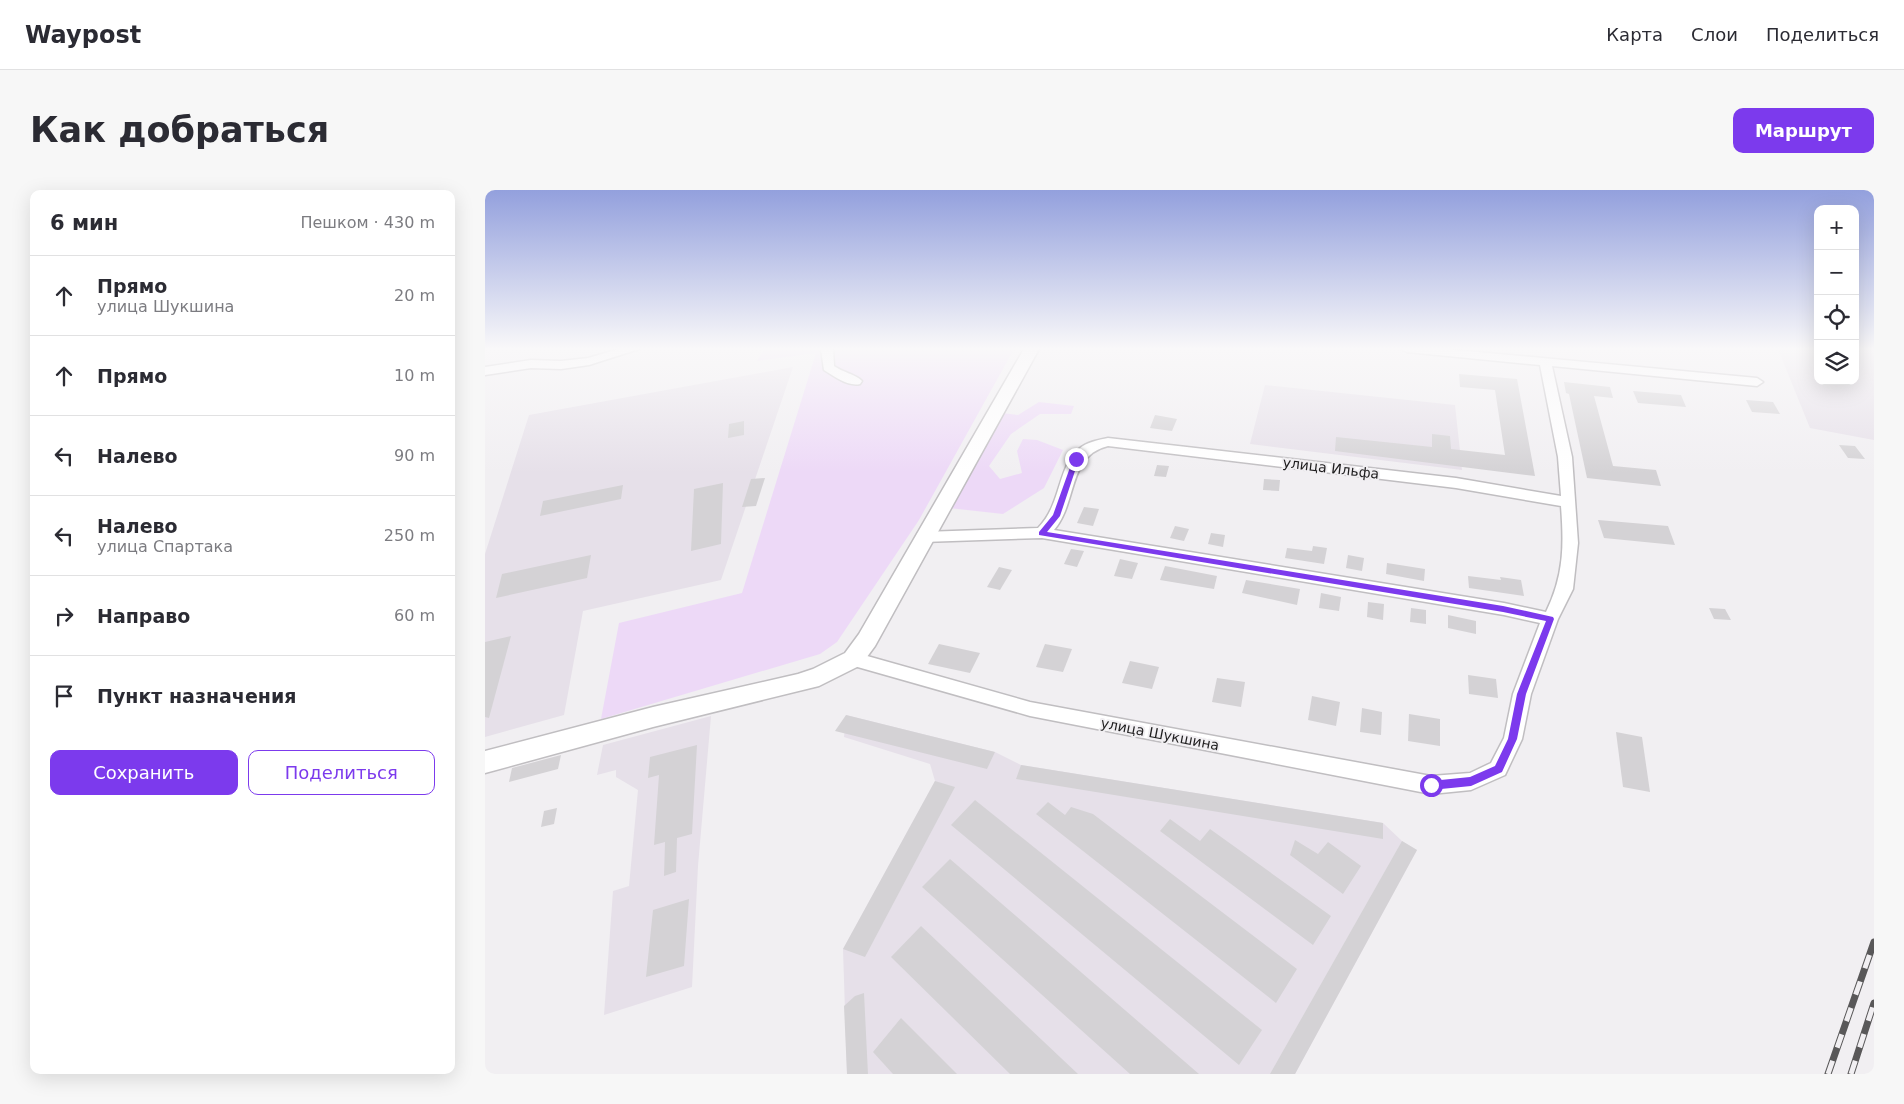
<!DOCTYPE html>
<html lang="ru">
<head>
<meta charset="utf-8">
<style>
	body { margin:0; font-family:"DejaVu Sans",sans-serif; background:#f7f7f7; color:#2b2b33 }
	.controls { position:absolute; right:15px; top:15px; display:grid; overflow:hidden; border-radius:10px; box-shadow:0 5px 20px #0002 }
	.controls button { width:45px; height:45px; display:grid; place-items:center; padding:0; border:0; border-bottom:1px solid #e1e1e2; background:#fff; color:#2b2b33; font:25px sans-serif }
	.stop { position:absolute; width:15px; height:15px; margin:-11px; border:4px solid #7c3aed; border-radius:50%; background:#fff }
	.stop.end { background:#7c3aed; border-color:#fff; box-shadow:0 1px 5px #0008 }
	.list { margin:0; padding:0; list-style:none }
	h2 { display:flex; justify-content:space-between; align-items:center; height:65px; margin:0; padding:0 20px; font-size:21px }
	h2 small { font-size:16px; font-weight:400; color:#7c7c81 }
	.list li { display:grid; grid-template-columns:32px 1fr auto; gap:15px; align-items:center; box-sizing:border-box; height:80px; padding:0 20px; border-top:1px solid #e1e1e2 }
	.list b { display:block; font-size:19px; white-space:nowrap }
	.list p { margin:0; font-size:16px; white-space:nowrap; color:#7c7c81 }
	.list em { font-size:16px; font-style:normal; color:#7c7c81 }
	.actions { display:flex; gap:10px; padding:15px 20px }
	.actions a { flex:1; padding:11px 0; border:1px solid #7c3aed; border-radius:10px; text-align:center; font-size:18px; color:#7c3aed }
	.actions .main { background:#7c3aed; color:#fff }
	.icon { flex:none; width:28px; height:28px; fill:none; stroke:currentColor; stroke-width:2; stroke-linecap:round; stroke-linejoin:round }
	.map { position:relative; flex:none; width:1389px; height:884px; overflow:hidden; border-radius:10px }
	header { display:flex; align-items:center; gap:30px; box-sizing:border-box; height:70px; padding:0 25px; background:#fff; border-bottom:1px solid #e1e1e2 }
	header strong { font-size:24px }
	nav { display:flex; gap:28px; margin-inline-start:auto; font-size:18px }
	.intro { display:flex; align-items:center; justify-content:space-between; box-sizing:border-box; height:120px; padding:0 30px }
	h1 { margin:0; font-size:35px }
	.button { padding:12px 22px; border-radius:10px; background:#7c3aed; color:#fff; font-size:18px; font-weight:700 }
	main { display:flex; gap:30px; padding:0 30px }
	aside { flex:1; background:#fff; border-radius:10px; box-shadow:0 5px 20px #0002 }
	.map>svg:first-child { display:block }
	.built { fill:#e6e0e9 }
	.green { fill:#edd9f7 }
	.building { fill:#d4d2d5 }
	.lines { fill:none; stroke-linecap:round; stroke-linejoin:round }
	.minor-casing { stroke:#c0bec1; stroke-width:3 }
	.tertiary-casing { stroke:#c0bec1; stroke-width:3 }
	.minor { fill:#fff; fill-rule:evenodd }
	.tertiary { fill:#fff; fill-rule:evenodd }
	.rail-casing { stroke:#595859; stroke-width:7 }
	.rail { stroke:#f1eff2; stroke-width:5; stroke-dasharray:14; stroke-linecap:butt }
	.route { fill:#7c3aed }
	.labels { text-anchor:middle; stroke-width:4; stroke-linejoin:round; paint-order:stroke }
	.street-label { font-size:14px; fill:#1e1d1e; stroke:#f1eff2 }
</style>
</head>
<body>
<header>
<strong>Waypost</strong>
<nav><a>Карта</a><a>Слои</a><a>Поделиться</a></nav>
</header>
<div class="intro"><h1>Как добраться</h1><a class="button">Маршрут</a></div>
<main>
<aside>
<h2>6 мин<small>Пешком · 430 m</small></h2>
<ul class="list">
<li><svg class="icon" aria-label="ahead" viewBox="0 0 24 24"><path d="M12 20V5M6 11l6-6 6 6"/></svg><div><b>Прямо</b><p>улица Шукшина</p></div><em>20 m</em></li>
<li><svg class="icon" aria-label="ahead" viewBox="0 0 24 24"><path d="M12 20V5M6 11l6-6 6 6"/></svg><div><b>Прямо</b></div><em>10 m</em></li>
<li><svg class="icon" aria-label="left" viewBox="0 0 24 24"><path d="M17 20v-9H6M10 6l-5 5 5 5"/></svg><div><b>Налево</b></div><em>90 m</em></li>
<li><svg class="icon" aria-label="left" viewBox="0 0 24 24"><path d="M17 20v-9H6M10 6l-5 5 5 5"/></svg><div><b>Налево</b><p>улица Спартака</p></div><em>250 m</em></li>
<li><svg class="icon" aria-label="right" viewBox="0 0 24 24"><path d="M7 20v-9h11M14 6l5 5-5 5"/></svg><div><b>Направо</b></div><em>60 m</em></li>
<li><svg class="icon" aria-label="arrive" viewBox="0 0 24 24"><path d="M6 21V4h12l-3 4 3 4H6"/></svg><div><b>Пункт назначения</b></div></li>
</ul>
<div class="actions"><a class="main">Сохранить</a><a>Поделиться</a></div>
</aside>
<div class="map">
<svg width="1389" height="884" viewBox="0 0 1389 884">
	<rect width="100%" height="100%" fill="#f1eff2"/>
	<g class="built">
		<path d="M 1293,159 L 1333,159 L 1333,191 L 1370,191 L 1370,159 L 1389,159 L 1389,250 L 1325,238 Z"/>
		<path d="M 308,177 L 236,390 L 98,421 L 79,525 L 0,547 L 0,364 L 44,225 Z"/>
		<path d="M 780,195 L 970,215 L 977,280 L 765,254 Z"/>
		<path d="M 361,525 L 510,562 L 536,575 L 898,633 L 917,651 L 932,660 L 810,884 L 362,884 L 358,759 L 450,591 L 445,574 L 359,547 Z"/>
		<path d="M 226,526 L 213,676 L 207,797 L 119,825 L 128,701 L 144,696 L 153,600 L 131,587 L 131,580 L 112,585 L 118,555 Z"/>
	</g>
	<g class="green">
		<path d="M 279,159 L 529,159 L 434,330 L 352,452 L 335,464 L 116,529 L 134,433 L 257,403 L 331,163 L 272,171 Z"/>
		<path d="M 554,212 L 589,216 L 586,224 L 555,224 L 526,244 L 504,276 L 515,289 L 537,283 L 532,261 L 538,249 L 552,250 L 578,260 L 559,298 L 518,324 L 464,318 L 517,223 L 533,225 Z"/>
	</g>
	<g class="building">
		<path d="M 974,184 L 1032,189 L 1050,286 L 850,261 L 851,247 L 947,257 L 947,244 L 965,246 L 966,259 L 1020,265 L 1010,200 L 975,197 Z"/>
		<path d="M 1079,192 L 1125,197 L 1128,208 L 1109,206 L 1128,276 L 1171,280 L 1176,296 L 1102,288 L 1084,204 L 1081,203 Z"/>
		<path d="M 1148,201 L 1196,205 L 1201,217 L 1153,213 Z"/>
		<path d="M 1261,210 L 1288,212 L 1295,224 L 1267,222 Z"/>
		<path d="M 670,225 L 692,229 L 687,241 L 665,238 Z"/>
		<path d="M 259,231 L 259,245 L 243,248 L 244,234 Z"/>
		<path d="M 1354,255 L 1370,256 L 1380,269 L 1363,268 Z"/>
		<path d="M 672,275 L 684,276 L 681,287 L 669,286 Z"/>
		<path d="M 280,288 L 271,316 L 257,317 L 266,289 Z"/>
		<path d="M 779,289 L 795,290 L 794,301 L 778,300 Z"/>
		<path d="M 238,293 L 236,354 L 206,361 L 209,299 Z"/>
		<path d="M 138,295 L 136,309 L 55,326 L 58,311 Z"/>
		<path d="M 599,317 L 614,319 L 608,336 L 592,333 Z"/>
		<path d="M 1113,330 L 1183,336 L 1190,355 L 1119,348 Z"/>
		<path d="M 690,336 L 704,339 L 699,351 L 685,348 Z"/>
		<path d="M 726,343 L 740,345 L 738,357 L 723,354 Z"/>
		<path d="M 828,356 L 842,358 L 839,374 L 800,368 L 802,358 L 827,361 Z"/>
		<path d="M 586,359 L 599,361 L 592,377 L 579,374 Z"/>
		<path d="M 106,365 L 102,388 L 11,408 L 17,384 Z"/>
		<path d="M 863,365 L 879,368 L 877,381 L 861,378 Z"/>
		<path d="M 635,369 L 653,373 L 647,389 L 629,386 Z"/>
		<path d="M 902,373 L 940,379 L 939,391 L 901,384 Z"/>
		<path d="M 680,376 L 732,386 L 729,399 L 675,390 Z"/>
		<path d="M 514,377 L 527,380 L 515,400 L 502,397 Z"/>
		<path d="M 983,386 L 1016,390 L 1015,387 L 1036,390 L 1039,406 L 984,398 Z"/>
		<path d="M 761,390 L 815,399 L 812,415 L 757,403 Z"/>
		<path d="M 836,403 L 856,407 L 854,421 L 834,418 Z"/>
		<path d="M 883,412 L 899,414 L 898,430 L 882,427 Z"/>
		<path d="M 926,418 L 941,420 L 941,434 L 925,432 Z"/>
		<path d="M 1224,418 L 1240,419 L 1246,430 L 1229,429 Z"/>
		<path d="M 963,425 L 991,431 L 991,444 L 963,438 Z"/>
		<path d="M 26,446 L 4,528 L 0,527 L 0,452 Z"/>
		<path d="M 454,454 L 495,463 L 485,483 L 443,474 Z"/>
		<path d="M 560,454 L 587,459 L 578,482 L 551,477 Z"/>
		<path d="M 645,471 L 674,477 L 667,499 L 637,493 Z"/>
		<path d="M 983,485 L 1011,489 L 1013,508 L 984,504 Z"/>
		<path d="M 732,488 L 760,492 L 756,517 L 727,512 Z"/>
		<path d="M 827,506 L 855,512 L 851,536 L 823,530 Z"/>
		<path d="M 877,518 L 897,522 L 896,545 L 875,542 Z"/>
		<path d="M 924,524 L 955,529 L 955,556 L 923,551 Z"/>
		<path d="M 361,525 L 510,562 L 502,579 L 350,541 Z"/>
		<path d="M 1131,542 L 1157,547 L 1165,602 L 1138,597 Z"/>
		<path d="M 212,555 L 207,644 L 192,648 L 191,682 L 179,686 L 180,652 L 169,655 L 174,585 L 163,588 L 165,567 Z"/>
		<path d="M 76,565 L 73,579 L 24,592 L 27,578 Z"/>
		<path d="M 536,575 L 898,633 L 898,649 L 531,589 Z"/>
		<path d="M 450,591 L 470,597 L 380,767 L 358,759 Z"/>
		<path d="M 490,610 L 777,840 L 754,875 L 466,635 Z"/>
		<path d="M 563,612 L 580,625 L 586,617 L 608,624 L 812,779 L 791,813 L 551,624 Z"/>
		<path d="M 72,618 L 69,634 L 56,637 L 59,621 Z"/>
		<path d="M 685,629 L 715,651 L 725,639 L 846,726 L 828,755 L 675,641 Z"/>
		<path d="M 810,650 L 833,664 L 843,652 L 876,676 L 858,704 L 805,665 Z"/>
		<path d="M 917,651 L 932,660 L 810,884 L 785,884 Z"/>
		<path d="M 465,669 L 714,884 L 645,884 L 437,697 Z"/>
		<path d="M 204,709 L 199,776 L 161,787 L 168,720 Z"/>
		<path d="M 436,736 L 593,884 L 525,884 L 406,767 Z"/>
		<path d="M 379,803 L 383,884 L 362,884 L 359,816 L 370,806 Z"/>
		<path d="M 416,828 L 472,884 L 408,884 L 388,862 Z"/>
	</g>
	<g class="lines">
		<g class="minor-casing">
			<g id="minor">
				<path d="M 134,159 L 154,159 L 104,175 L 76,179 L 46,178 L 0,185 L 0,177 L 46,170 L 76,171 L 103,168 Z"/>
				<path d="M 336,159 L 348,159 L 349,176 C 357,182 370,184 377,191 L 375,194 C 363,197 349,186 339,180 Z"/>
				<path d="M 916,159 L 960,159 L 1272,188 L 1278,192 L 1272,196 L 1067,176 L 1087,267 L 1093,353 L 1088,399 L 1073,429 L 1046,504 L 1037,549 L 1020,585 L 986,600 L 946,604 L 545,526 L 362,474 L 360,469 L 362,464 L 368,462 L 545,512 L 946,586 L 985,583 L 1006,573 L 1019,548 L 1028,504 L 1055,433 L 1019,425 L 557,348 L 438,352 L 433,351 L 431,347 L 433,343 L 438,342 L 553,338 C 577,314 572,277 594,259 C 602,252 613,250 623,248 L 971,288 L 1076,306 L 1073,267 L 1055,175 L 922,162 ZM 623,256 L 971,298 L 1076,316 C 1079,356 1079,385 1061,422 L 1019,413 L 569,340 C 593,312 582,266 623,256 Z"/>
			</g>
		</g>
		<g class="tertiary-casing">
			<path id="tertiary" d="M 539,159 L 554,159 L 390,456 L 376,475 L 334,496 L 168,537 L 0,583 L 0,561 L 168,517 L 313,484 L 328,479 L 360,463 L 374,444 Z"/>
		</g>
		<use href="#minor" class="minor"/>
		<use href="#tertiary" class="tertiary"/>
		<g class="rail-casing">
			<g id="rail">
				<path d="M 1343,884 L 1389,752"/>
				<path d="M 1366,884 L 1389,813"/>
			</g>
		</g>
		<use href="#rail" class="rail"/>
	</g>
	<linearGradient id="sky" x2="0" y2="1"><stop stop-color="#93a0dd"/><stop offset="0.56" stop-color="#f9f8f9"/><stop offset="1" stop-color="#f9f8f9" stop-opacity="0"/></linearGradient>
	<rect width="1389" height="283" fill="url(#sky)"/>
	<path class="route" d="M 591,266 L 594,269 L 575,326 L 562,342 L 1018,416 L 1068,427 L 1069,429 L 1041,504 L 1032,549 L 1017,582 L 986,596 L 946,600 L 941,595 L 946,591 L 985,587 L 1010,576 L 1023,549 L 1032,504 L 1061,431 L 1018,422 L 554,345 L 554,342 L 568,325 L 588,269 Z"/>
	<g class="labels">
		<g class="street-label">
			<text transform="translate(846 278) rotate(7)" y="5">улица Ильфа</text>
			<text transform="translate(675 544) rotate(11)" y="5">улица Шукшина</text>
		</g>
	</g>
</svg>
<div class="controls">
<button>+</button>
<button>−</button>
<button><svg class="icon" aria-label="locate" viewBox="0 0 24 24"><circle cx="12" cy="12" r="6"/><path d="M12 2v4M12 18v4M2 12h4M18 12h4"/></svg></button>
<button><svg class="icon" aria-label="layers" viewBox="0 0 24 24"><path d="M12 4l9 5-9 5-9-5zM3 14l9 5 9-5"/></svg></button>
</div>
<div class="stop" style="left:946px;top:595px"></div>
<div class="stop end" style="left:591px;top:269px"></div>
</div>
</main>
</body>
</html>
